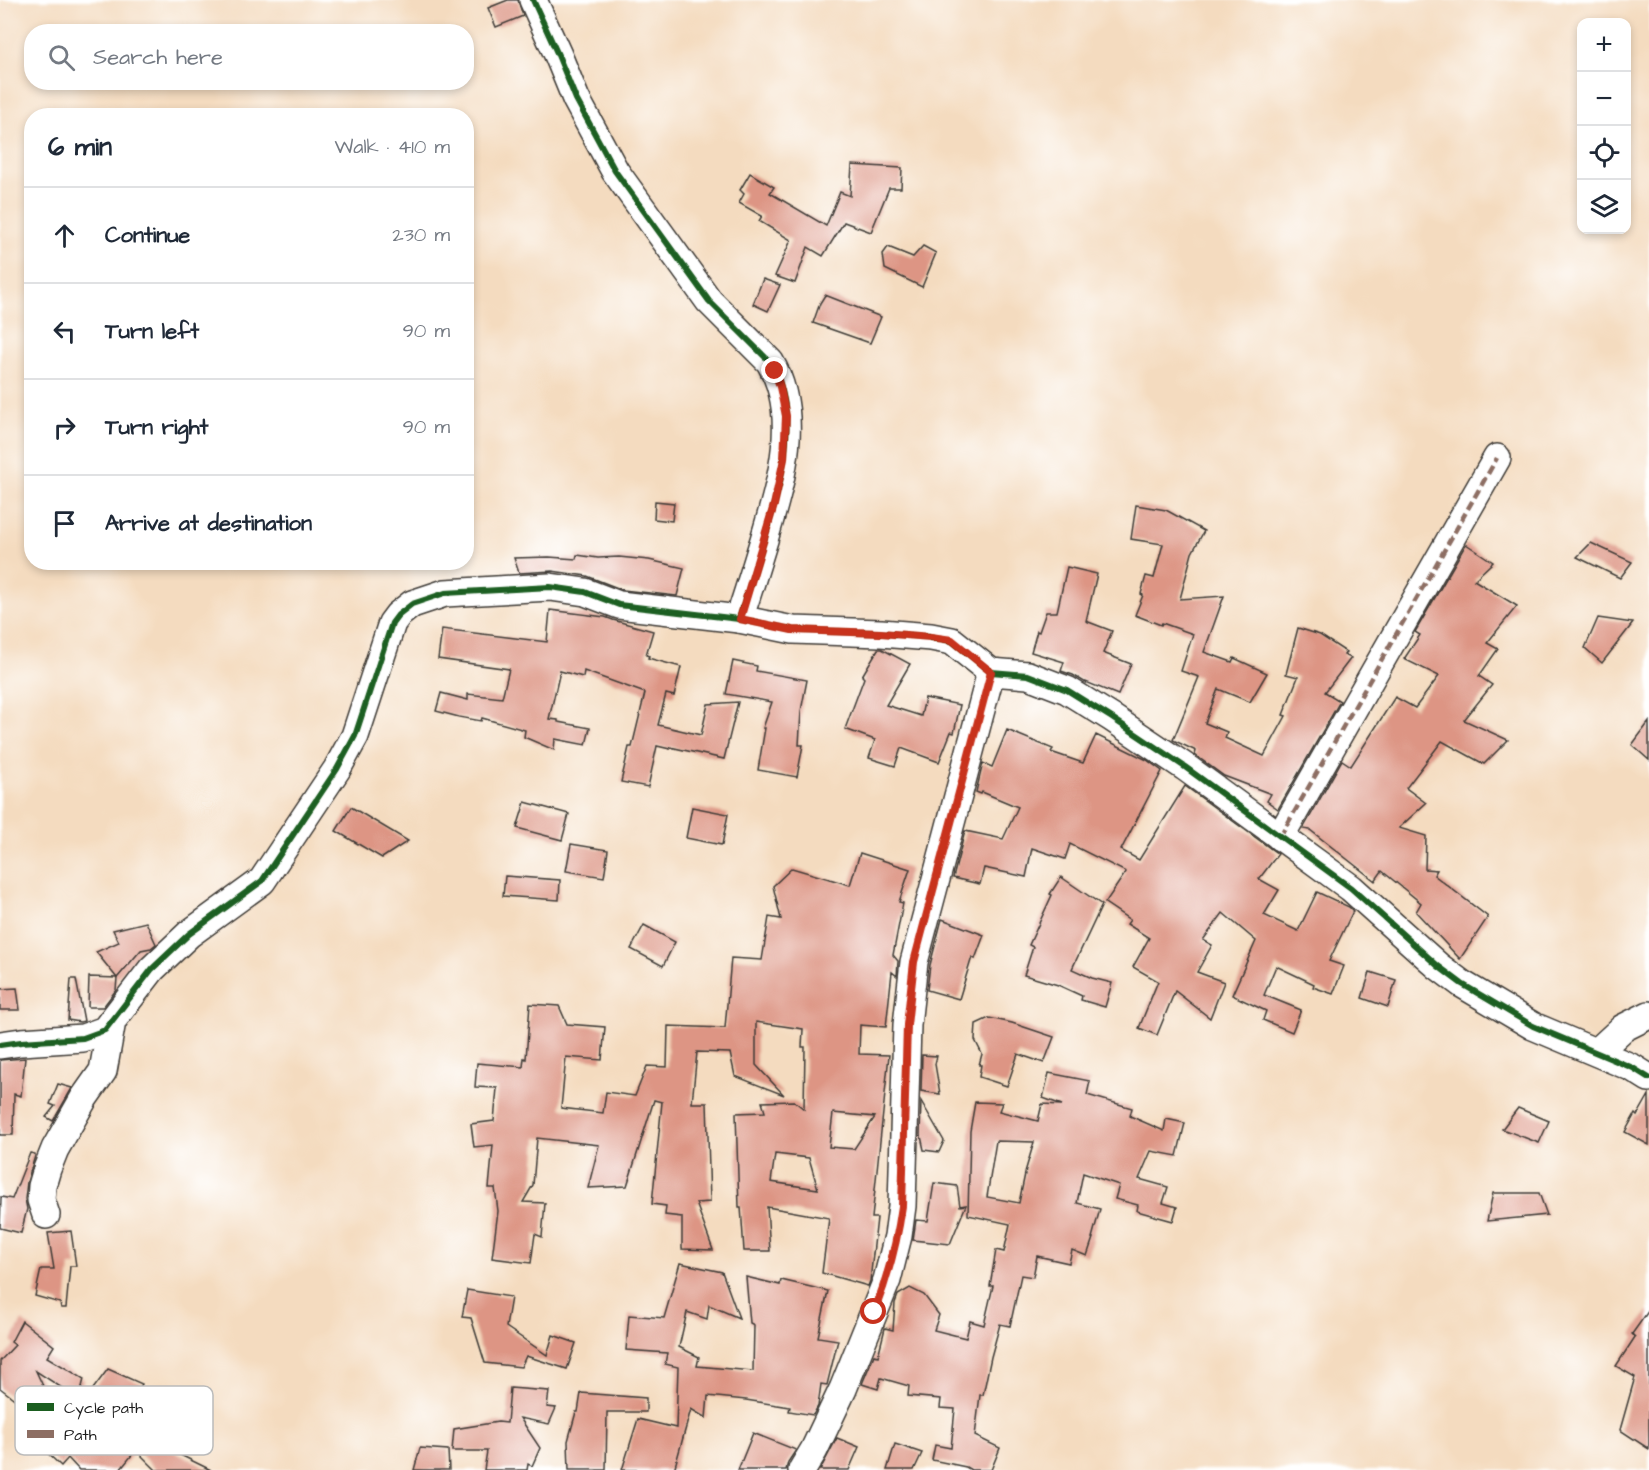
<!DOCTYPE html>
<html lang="en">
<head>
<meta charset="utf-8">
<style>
	body { margin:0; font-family:"Architects Daughter",sans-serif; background:#f6f6f7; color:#1f2937 }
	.controls { position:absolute; right:18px; top:18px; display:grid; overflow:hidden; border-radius:12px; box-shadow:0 3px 9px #0003 }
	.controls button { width:54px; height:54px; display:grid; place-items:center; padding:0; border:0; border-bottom:2px solid #e0e1e3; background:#fff; color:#1f2937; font:30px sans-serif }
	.stop { position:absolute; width:18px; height:18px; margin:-14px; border:4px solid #c8321e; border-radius:50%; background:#fff }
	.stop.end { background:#c8321e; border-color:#fff; box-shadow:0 2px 6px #0008 }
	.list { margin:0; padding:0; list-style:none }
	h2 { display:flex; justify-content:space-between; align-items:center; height:78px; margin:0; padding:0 24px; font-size:26px }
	h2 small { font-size:20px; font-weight:400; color:#747a83 }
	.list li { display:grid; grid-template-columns:39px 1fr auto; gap:18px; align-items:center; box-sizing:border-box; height:96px; padding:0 24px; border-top:2px solid #e0e1e3 }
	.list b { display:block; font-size:22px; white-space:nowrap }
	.list em { font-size:20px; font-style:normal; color:#747a83 }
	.icon { flex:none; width:33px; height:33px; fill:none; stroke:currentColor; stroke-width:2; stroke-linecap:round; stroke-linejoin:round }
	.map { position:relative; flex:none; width:1649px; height:1470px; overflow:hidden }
	.search { position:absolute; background:#fff; box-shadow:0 3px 9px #0003; left:24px; top:24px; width:450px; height:66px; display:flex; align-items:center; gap:15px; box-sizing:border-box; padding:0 21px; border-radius:24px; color:#747a83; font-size:22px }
	.panel { position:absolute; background:#fff; box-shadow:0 3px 9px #0003; left:24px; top:108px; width:450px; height:462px; border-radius:24px }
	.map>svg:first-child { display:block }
	.building { fill:#dd9584; fill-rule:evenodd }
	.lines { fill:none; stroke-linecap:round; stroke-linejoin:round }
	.minor-casing { stroke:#3c3934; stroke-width:30 }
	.minor { stroke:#fff; stroke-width:27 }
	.quiet { stroke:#8d6e63; stroke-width:4.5; stroke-dasharray:9 4.5; stroke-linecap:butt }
	.cycleway-casing { stroke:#fff; stroke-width:10 }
	.cycleway { stroke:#1b5e20; stroke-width:6 }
	.route { stroke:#c8321e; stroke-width:8 }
	.key { fill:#fff; stroke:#bbb; stroke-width:1.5 }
	.key-label { font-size:16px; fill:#1c1c1c }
</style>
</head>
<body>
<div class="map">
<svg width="1649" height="1470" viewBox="0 0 1649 1470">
	<rect width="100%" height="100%" fill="#fff"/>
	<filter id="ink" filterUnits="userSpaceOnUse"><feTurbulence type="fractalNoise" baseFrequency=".0167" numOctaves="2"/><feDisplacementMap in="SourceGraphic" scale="12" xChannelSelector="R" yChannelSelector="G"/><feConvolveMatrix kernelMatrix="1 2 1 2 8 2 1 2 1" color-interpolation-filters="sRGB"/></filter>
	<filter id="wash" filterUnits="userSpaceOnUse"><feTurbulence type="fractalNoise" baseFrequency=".008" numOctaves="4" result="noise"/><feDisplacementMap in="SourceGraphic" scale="24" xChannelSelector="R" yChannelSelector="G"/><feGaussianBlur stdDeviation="1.35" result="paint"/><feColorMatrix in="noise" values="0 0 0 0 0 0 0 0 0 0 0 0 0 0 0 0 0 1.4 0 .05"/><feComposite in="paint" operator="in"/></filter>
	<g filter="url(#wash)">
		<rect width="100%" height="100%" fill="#f4dbbf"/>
		<g id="blocks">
			<g class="building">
				<path d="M 508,0 L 518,0 L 523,16 L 496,27 L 488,8 Z"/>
				<path d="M 852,165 L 902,168 L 901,188 L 889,188 L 871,232 L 844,222 L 823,256 L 808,247 L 795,283 L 775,276 L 791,240 L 759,221 L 762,216 L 739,203 L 744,194 L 740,190 L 750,173 L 774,187 L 770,193 L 826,226 L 840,192 L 850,196 Z"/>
				<path d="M 923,246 L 936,253 L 922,287 L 885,269 L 883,254 L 888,247 L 913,257 Z"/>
				<path d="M 763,279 L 780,285 L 768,311 L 753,304 Z"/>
				<path d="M 825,295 L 881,317 L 870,343 L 813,323 L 820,303 Z"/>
				<path d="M 655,501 L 674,503 L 672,521 L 654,519 Z"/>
				<path d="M 1136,505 L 1166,510 L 1204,531 L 1192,553 L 1180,599 L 1224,596 L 1204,652 L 1232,662 L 1234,658 L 1267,673 L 1250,702 L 1218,689 L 1205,723 L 1227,732 L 1225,738 L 1264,756 L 1286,716 L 1283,715 L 1298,677 L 1286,674 L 1298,628 L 1320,635 L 1346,652 L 1344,655 L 1351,658 L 1325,692 L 1340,701 L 1278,809 L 1267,801 L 1271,794 L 1224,776 L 1195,755 L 1196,751 L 1173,740 L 1199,677 L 1181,671 L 1193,634 L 1162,623 L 1161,625 L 1135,615 L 1143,595 L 1141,594 L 1146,576 L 1154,578 L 1163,544 L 1131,539 Z"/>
				<path d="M 1591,543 L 1632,562 L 1620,578 L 1577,557 Z"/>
				<path d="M 1466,544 L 1493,562 L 1474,580 L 1517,606 L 1487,643 L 1498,649 L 1479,676 L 1492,685 L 1464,720 L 1508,740 L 1484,764 L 1442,741 L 1406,788 L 1426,803 L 1399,828 L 1426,836 L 1425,869 L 1437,870 L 1434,875 L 1488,917 L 1460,959 L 1416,912 L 1421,903 L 1382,871 L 1375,881 L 1310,830 L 1303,829 L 1342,760 L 1351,766 L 1395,697 L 1415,708 L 1439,676 L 1404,659 L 1420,635 L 1415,632 Z"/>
				<path d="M 577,555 L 598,558 L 619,557 L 649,560 L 684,568 L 677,596 L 623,590 L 587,576 L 552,571 L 519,573 L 514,558 L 549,557 L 576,559 Z"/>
				<path d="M 1067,567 L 1097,574 L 1086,621 L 1112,631 L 1103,653 L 1131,664 L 1118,695 L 1086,682 L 1086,683 L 1073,675 L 1061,671 L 1064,662 L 1031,652 L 1037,631 L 1039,632 L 1046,612 L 1057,612 Z"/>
				<path d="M 550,610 L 605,617 L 613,620 L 653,631 L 646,655 L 649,656 L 648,658 L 681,667 L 674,696 L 666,694 L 658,725 L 701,735 L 708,704 L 738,702 L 724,759 L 670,747 L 670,749 L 657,746 L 648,787 L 621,782 L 629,747 L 632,747 L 645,693 L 584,671 L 583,677 L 560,671 L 549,719 L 558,720 L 558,722 L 590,728 L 586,745 L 555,739 L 554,750 L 524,737 L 525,730 L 482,718 L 481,721 L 459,717 L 436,711 L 441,693 L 468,700 L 468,694 L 502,698 L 509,669 L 438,659 L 442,629 L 547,642 Z"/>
				<path d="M 1598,618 L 1633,623 L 1602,663 L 1585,648 Z"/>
				<path d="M 878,649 L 882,649 L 910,664 L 886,705 L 921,716 L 925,698 L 960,705 L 954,733 L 951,732 L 939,762 L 901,748 L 895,766 L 869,758 L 875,740 L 845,729 L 864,678 L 862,676 Z"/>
				<path d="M 733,661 L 757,666 L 756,671 L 807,680 L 801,711 L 799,745 L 803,745 L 797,777 L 758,770 L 765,728 L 763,728 L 772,702 L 726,694 Z"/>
				<path d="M 1649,722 L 1649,760 L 1632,745 Z"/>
				<path d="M 1007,730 L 1053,749 L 1051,752 L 1083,763 L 1096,735 L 1147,760 L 1162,771 L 1121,850 L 1139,860 L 1185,786 L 1278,854 L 1259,879 L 1279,890 L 1264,915 L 1298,931 L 1317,892 L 1349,907 L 1353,911 L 1329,961 L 1344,966 L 1333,994 L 1313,987 L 1314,984 L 1276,966 L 1264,995 L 1301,1010 L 1292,1032 L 1263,1020 L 1266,1011 L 1232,995 L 1256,941 L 1223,913 L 1203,940 L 1212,945 L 1197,972 L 1224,982 L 1210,1018 L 1175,991 L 1157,1035 L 1139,1028 L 1158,981 L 1133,967 L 1149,938 L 1127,924 L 1130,920 L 1105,903 L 1126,872 L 1070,844 L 1065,859 L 1032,848 L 1026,877 L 984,868 L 980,884 L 953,878 L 965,831 L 1003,839 L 1018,807 L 982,792 L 981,794 L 976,792 L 983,763 L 992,767 Z"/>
				<path d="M 525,802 L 569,814 L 562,840 L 517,828 Z"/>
				<path d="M 351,807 L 408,841 L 382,858 L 336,831 Z"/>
				<path d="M 692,807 L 728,814 L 722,845 L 686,838 Z"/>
				<path d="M 571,844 L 608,850 L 604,877 L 566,871 Z"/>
				<path d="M 860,853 L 910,869 L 899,902 L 903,903 L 893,955 L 898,961 L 897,976 L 892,972 L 886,1027 L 860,1025 L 859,1054 L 889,1055 L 872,1218 L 877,1218 L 870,1281 L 868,1286 L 822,1273 L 829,1218 L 767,1207 L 770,1251 L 744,1251 L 741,1207 L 739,1207 L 736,1113 L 765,1112 L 762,1102 L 794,1101 L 804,1109 L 805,1047 L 802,1047 L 803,1029 L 756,1022 L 756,1065 L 784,1095 L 735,1076 L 730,1053 L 697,1052 L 692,1103 L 707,1103 L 710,1202 L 696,1203 L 713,1250 L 682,1249 L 682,1217 L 665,1215 L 666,1206 L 652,1204 L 662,1102 L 654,1100 L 627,1186 L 588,1188 L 599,1145 L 537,1138 L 533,1185 L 523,1202 L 545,1203 L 542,1237 L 535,1234 L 531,1263 L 492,1258 L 498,1211 L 495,1188 L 489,1188 L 493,1145 L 474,1147 L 471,1124 L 494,1121 L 497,1088 L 475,1087 L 477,1063 L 523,1067 L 524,1058 L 526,1059 L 530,1004 L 559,1006 L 567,1024 L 605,1027 L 602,1060 L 566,1057 L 561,1108 L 603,1113 L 606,1092 L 635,1096 L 647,1066 L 667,1067 L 668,1026 L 725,1028 L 731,958 L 762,960 L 769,917 L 781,919 L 773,886 L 792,868 L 850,885 ZM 833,1113 L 875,1117 L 854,1149 L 829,1147 ZM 775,1154 L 809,1158 L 818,1189 L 771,1182 Z"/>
				<path d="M 505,876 L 560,880 L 559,900 L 503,896 Z"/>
				<path d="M 1061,877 L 1102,905 L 1072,969 L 1092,978 L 1112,983 L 1105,1007 L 1081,1000 L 1082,996 L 1058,985 L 1024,975 L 1033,947 L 1029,945 L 1052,895 L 1050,894 Z"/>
				<path d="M 942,919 L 984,935 L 975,959 L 972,957 L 959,999 L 927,990 L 930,965 Z"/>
				<path d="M 146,922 L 156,944 L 151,948 L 141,950 L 117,978 L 96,952 L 119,942 L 113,930 Z"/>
				<path d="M 644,925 L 675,942 L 663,966 L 631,949 Z"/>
				<path d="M 1370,972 L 1396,980 L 1388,1007 L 1362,998 Z"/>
				<path d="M 89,977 L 117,978 L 116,990 L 103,1007 L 88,1007 Z"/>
				<path d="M 71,979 L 76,979 L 84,1021 L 80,1022 L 68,1020 Z"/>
				<path d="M 17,988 L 20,1010 L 0,1010 L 0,989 Z"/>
				<path d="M 989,1018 L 1012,1023 L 1054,1037 L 1044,1063 L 1018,1054 L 1007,1086 L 979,1077 L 981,1065 L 979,1065 L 982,1054 L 975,1040 L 976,1024 Z"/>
				<path d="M 922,1055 L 937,1056 L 935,1064 L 940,1094 L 921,1091 Z"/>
				<path d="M 25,1058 L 21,1096 L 14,1094 L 13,1135 L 0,1135 L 0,1060 Z"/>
				<path d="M 1049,1073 L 1090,1081 L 1087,1095 L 1132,1108 L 1130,1116 L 1164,1131 L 1166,1119 L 1185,1123 L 1177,1156 L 1151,1151 L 1139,1179 L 1168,1187 L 1163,1203 L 1177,1207 L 1173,1221 L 1137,1211 L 1138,1205 L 1115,1199 L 1119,1185 L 1083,1173 L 1077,1203 L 1100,1209 L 1092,1238 L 1093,1238 L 1087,1256 L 1072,1250 L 1069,1263 L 1037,1256 L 1033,1277 L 1021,1275 L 1010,1326 L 1000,1324 L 991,1357 L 983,1395 L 980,1395 L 975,1436 L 1000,1448 L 991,1470 L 971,1470 L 966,1467 L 932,1460 L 935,1445 L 951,1448 L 955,1409 L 940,1408 L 941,1399 L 908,1396 L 909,1386 L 881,1378 L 878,1389 L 862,1384 L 874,1355 L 878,1356 L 885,1328 L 893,1330 L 895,1303 L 898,1295 L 910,1288 L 924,1295 L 939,1315 L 934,1330 L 966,1338 L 970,1321 L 984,1325 L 993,1286 L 990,1286 L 996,1250 L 1004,1252 L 1010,1224 L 968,1215 L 970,1131 L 975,1102 L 1002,1103 L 999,1111 L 1038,1121 L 1042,1104 L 1062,1105 L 1043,1098 ZM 996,1141 L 1034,1142 L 1026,1169 L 1019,1203 L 987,1197 Z"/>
				<path d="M 58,1084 L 72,1088 L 53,1121 L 46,1117 L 55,1106 L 50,1104 Z"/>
				<path d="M 1649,1095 L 1649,1145 L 1625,1132 L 1635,1114 L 1637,1116 Z"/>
				<path d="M 921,1101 L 944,1141 L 939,1152 L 924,1150 L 921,1136 L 920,1135 Z"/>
				<path d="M 1518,1108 L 1549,1121 L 1539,1143 L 1502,1129 Z"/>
				<path d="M 30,1153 L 35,1154 L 35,1156 L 27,1182 L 25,1199 L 27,1209 L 21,1233 L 0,1228 L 1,1197 L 12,1199 Z"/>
				<path d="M 934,1183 L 957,1186 L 960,1206 L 966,1205 L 950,1244 L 913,1240 L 916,1220 L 928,1221 Z"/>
				<path d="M 1493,1193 L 1539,1193 L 1547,1215 L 1487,1221 Z"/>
				<path d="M 71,1231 L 76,1266 L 70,1266 L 66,1308 L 61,1308 L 60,1303 L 35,1296 L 41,1269 L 54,1269 L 48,1233 Z"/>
				<path d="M 680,1263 L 722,1272 L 739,1318 L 709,1305 L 707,1319 L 687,1312 L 679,1347 L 699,1357 L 697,1366 L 753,1371 L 754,1325 L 750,1323 L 746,1277 L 780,1285 L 781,1280 L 828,1291 L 818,1337 L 838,1340 L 827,1385 L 821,1384 L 818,1406 L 813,1415 L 789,1411 L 790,1407 L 746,1400 L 708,1396 L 706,1418 L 691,1409 L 674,1470 L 622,1470 L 638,1419 L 676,1428 L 678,1367 L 665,1364 L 667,1353 L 626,1350 L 629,1315 L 664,1318 Z"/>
				<path d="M 467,1290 L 511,1297 L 506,1327 L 547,1355 L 553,1335 L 576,1343 L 567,1369 L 526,1356 L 521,1367 L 485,1363 L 471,1318 L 462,1317 Z"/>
				<path d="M 1649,1310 L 1649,1449 L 1620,1430 L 1635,1377 L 1616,1366 L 1635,1337 L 1632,1334 Z"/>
				<path d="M 22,1321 L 54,1346 L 47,1357 L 84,1379 L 79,1399 L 36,1371 L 59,1420 L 53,1425 L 86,1448 L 91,1442 L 101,1449 L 131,1418 L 90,1393 L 108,1369 L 142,1384 L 135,1397 L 171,1436 L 162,1446 L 211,1470 L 156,1470 L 136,1450 L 120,1470 L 79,1470 L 68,1458 L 61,1466 L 41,1447 L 48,1441 L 17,1401 L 0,1388 L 0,1361 L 15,1345 L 11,1342 Z"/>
				<path d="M 510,1388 L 549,1391 L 547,1407 L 556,1408 L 549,1424 L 520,1418 L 540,1448 L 532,1466 L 528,1464 L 527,1470 L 484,1470 L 487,1451 L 452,1451 L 454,1429 L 498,1422 L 507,1423 Z"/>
				<path d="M 581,1393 L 646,1398 L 646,1412 L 607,1412 L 606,1470 L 569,1470 L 568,1441 L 576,1412 L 578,1412 Z"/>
				<path d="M 753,1433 L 796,1450 L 788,1462 L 786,1470 L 738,1470 Z"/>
				<path d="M 837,1438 L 859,1447 L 849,1470 L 820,1470 Z"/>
				<path d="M 895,1444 L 922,1453 L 914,1470 L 887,1470 Z"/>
				<path d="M 420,1448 L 448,1450 L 449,1470 L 414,1470 Z"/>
			</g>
		</g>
	</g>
	<g filter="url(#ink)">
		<use href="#blocks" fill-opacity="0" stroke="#3c3934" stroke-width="1.5"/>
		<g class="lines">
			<g class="minor-casing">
				<g id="minor">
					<path d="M 533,0 L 558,55 L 576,99 L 615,171 L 709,301 L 770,362 C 802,416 780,485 764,540 C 756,566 748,593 739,619 L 793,630 L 881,633 L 931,637 L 952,641 L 991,672 L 1028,675 L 1067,690 L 1112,718 L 1185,767 L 1351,888 L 1438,966 L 1462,984 L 1533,1026 L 1633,1068 L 1649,1078"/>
					<path d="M 1280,837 L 1497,458"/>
					<path d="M 0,1045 L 21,1042 L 83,1038 L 105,1030 L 152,969 L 189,934 L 262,881 L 337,769 L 355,736 L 392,623 L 398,615 L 412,604 L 445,593 L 550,587 L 585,592 L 619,605 L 739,619"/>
					<path d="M 1597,1052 L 1623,1028 L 1649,1015"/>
					<path d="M 46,1215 L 41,1200 L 42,1186 L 47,1169 L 55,1149 L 84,1098 L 103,1071 L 112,1021"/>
					<path d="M 802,1470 L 814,1450 L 843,1389 L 887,1280 L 898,1236 L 902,1206 L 907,1025 L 914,962 L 991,672"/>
				</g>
			</g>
			<use href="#minor" class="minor"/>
			<path class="quiet" d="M 1280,837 L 1497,458"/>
			<g class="cycleway-casing">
				<g id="cycleway">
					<path d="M 533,0 L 558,55 L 576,99 L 615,171 L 709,301 L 770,362 C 802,416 780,485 764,540 C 756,566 748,593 739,619 L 793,630 L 881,633 L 931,637 L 952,641 L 991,672 L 1028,675 L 1067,690 L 1112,718 L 1185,767 L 1351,888 L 1438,966 L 1462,984 L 1533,1026 L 1633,1068 L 1649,1078"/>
					<path d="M 0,1045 L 21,1042 L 83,1038 L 105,1030 L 152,969 L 189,934 L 262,881 L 337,769 L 355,736 L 392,623 L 398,615 L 412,604 L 445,593 L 550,587 L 585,592 L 619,605 L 739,619"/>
				</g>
			</g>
			<use href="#cycleway" class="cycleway"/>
		</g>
	</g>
	<g class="lines" filter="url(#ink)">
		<path class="route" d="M 775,371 L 780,387 L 786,416 L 784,459 L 774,505 L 740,619 L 792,630 L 881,633 L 931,637 L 952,640 L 991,672 L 914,962 L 907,1025 L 902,1206 C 897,1243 888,1277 874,1312"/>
	</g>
	<rect x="15" y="1386" width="198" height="69" rx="9" class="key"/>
	<rect x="27" y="1403" width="27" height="8" fill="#1b5e20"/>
	<rect x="27" y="1430" width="27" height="8" fill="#8d6e63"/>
	<g class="key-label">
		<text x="64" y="1413">Cycle path</text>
		<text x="64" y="1440">Path</text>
	</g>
</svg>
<div class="controls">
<button>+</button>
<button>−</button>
<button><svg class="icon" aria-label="locate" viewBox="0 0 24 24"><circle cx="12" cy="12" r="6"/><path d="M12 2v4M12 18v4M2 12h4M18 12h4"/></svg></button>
<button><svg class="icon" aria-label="layers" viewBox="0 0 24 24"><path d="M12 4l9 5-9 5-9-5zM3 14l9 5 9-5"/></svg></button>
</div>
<div class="stop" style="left:874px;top:1312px"></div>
<div class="stop end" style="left:775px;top:371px"></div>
<div class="search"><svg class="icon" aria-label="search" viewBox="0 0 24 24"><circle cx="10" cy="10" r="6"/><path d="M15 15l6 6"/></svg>Search here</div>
<section class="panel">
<h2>6 min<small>Walk · 410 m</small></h2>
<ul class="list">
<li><svg class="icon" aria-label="ahead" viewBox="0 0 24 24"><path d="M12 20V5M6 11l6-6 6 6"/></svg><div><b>Continue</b></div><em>230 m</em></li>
<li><svg class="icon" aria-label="left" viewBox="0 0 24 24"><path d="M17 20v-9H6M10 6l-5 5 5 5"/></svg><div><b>Turn left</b></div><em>90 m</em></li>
<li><svg class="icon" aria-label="right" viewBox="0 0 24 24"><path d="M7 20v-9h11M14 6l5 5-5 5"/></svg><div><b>Turn right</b></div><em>90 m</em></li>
<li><svg class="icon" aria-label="arrive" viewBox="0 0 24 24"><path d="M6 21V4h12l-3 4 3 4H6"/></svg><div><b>Arrive at destination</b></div></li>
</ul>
</section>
</div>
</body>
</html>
